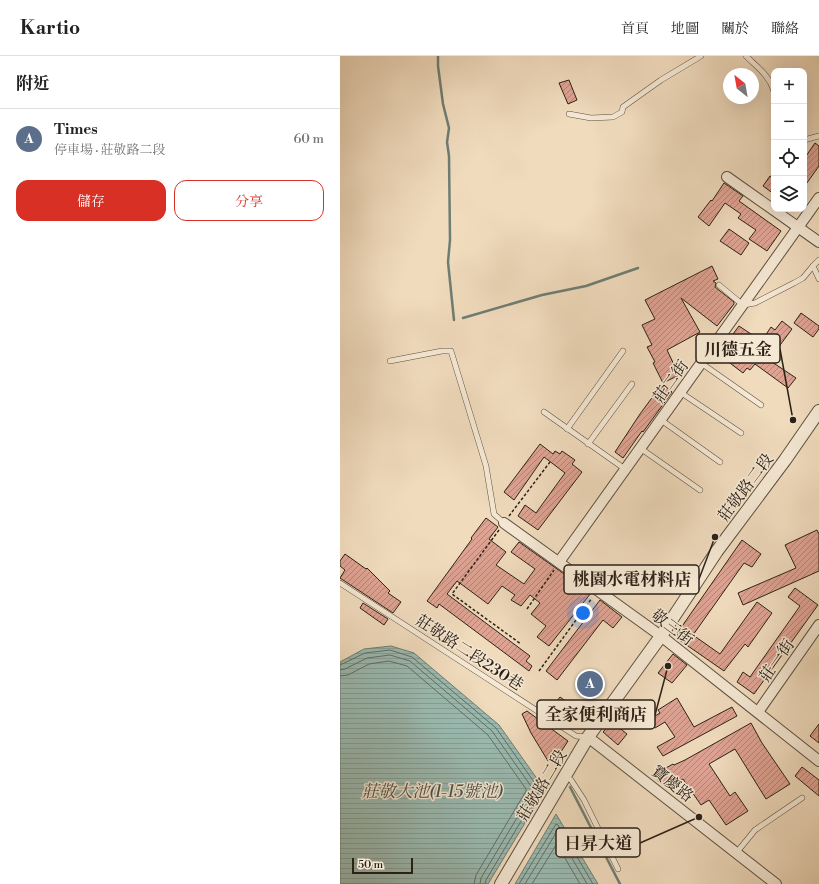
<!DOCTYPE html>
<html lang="zh-TW">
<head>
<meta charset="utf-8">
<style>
	body { margin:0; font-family:"Libre Bodoni","Noto Serif TC",serif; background:#f6f6f6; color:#222 }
	.controls { position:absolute; right:12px; top:12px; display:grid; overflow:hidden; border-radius:8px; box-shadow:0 4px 16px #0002 }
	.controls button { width:36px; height:36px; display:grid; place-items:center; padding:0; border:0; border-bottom:1px solid #e0e0e0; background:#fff; color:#222; font:20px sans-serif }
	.compass { position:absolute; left:383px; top:12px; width:36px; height:36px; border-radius:50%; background:#fff; box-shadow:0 4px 16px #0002; rotate:329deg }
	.scale { position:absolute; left:12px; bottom:10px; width:61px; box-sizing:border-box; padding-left:4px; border:2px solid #2c2117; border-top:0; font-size:11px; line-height:14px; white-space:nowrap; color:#2c2117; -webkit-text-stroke:3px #f5e8d4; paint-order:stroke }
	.you { position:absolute; left:243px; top:557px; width:14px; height:14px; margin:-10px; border:3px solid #fff; border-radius:50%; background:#1a73e8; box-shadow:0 0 0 6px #1a73e833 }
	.badge { display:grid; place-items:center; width:26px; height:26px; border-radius:50%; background:#d93025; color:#fff; font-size:13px; font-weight:700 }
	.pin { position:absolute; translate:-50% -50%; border:2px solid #fff; box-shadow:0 1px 4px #0006 }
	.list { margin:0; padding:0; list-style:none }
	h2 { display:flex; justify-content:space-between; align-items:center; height:52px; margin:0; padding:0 16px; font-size:17px }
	h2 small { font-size:13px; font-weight:400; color:#767676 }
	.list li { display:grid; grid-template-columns:26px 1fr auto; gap:12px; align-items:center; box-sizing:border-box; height:60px; padding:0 16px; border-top:1px solid #e0e0e0 }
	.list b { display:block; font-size:15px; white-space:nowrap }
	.list p { margin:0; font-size:13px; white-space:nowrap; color:#767676 }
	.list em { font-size:13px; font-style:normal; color:#767676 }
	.actions { display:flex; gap:8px; padding:12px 16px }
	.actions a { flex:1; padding:9px 0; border:1px solid #d93025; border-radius:12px; text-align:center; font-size:14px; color:#d93025 }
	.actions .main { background:#d93025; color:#fff }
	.icon { flex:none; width:22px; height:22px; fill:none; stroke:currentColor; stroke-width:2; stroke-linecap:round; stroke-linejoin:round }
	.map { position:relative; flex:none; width:479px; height:828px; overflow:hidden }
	header { display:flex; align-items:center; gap:24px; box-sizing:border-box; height:56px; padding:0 20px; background:#fff; border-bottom:1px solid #e0e0e0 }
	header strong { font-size:19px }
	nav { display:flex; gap:22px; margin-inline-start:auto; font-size:14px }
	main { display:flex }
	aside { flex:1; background:#fff }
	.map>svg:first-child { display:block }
	.water { fill:url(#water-rules); stroke:#6e7d74 }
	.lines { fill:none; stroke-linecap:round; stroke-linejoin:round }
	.shore { stroke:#636e64; stroke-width:1 }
	.stream { stroke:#6e7d74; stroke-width:2.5 }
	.building { fill:url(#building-hatch); stroke:#2c2117 }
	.service-casing { stroke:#5d5040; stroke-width:6 }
	.minor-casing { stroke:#5d5040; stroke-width:12 }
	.tertiary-casing { stroke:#5d5040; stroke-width:14 }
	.path { stroke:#2c2117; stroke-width:1.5; stroke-dasharray:3 2; stroke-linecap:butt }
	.service { stroke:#f5e8d4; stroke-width:5 }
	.minor { stroke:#f5e8d4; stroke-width:10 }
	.tertiary { stroke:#f5e8d4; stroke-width:12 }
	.labels { text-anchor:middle; stroke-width:3; stroke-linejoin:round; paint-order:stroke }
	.street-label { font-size:16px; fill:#2c2117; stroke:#f5e8d4 }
	.water-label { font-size:17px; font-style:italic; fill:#4d4f46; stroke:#f5e8d4 }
	.leader { fill:none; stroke:#2c2117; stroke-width:1.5 }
	.callout-dot { fill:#2c2117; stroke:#f5e8d4; stroke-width:1.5 }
	.callout { fill:#f5e8d4; stroke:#2c2117; stroke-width:1.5 }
	.callout-label { font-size:17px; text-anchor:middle; font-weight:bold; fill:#2c2117 }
</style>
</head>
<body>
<header>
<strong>Kartio</strong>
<nav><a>首頁</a><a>地圖</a><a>關於</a><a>聯絡</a></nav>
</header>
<main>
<aside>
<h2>附近<small></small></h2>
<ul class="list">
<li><span class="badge" style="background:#5c6f8a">A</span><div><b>Times</b><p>停車場 · 莊敬路二段</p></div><em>60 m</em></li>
</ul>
<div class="actions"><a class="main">儲存</a><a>分享</a></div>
</aside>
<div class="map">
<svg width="479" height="828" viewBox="0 0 479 828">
	<defs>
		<pattern id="water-rules" width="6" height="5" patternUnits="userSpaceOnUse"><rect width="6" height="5" fill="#9abbb2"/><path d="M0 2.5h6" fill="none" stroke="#85a098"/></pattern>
		<pattern id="building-hatch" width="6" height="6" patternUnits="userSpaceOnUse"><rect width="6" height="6" fill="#dea393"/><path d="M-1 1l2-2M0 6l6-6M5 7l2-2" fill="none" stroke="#b48477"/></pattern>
	</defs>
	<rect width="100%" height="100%" fill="#f0dbbd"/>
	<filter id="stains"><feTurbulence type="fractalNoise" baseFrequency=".005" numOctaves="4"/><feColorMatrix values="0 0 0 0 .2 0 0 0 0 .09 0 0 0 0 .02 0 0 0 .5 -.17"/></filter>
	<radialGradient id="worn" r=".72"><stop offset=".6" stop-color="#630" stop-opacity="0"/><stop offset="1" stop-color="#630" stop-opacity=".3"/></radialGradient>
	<g class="water">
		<path d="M 51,590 L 74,597 L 159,669 L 205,734 L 148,828 L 0,828 L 0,606 L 24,593 Z"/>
		<path d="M 216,758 L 258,828 L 175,828 Z"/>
	</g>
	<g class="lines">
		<g class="shore">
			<path d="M 0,609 L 25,597 L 50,594 L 72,601 L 156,672 L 199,733 L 199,735 L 146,824 L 145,828"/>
			<path d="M 0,614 L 5,613 L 27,602 L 50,599 L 70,605 L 152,675 L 193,733 L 193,735 L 141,822 L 140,828"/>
			<path d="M 0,620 L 8,619 L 29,608 L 49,605 L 67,610 L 148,679 L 186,733 L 186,735 L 136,819 L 134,828"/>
			<path d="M 179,828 L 216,768 L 218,769 L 253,828"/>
			<path d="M 185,828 L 216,777 L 218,778 L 247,828"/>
			<path d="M 192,828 L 216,789 L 218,790 L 240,828"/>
		</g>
		<g class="stream">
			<path d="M 98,0 L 98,10 L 103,48 L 109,72 L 107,86 L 109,100 L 110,184 L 108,206 L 114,264"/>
			<path d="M 123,262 L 202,239 L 246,230 L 298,212"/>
			<path d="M 230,731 L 280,828"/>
		</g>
	</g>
	<g class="building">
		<path d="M 229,24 L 237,44 L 228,48 L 219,27 Z"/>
		<path d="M 475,87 L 479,90 L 479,110 L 464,131 L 464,103 Z"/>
		<path d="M 430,120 L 434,122 L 434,138 L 423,130 Z"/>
		<path d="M 384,127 L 403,140 L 399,145 L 441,175 L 427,195 L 409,183 L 416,174 L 398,162 L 401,158 L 385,147 L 369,170 L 358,161 L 371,144 L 372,145 Z"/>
		<path d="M 389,173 L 409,187 L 401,199 L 380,185 Z"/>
		<path d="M 372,210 L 378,223 L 373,225 L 376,227 L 375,231 L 394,246 L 394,248 L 377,270 L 341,242 L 360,276 L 327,294 L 339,319 L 323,327 L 313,307 L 315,306 L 307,291 L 312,289 L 302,269 L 315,263 L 305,244 Z"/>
		<path d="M 461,257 L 479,270 L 479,273 L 473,281 L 454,267 Z"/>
		<path d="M 442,265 L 452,273 L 429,304 L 456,322 L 448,332 L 415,308 L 410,314 L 407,312 L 403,317 L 378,298 L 399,270 L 414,280 L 405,291 L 417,300 L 429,283 L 425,280 L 431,271 L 435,274 Z"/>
		<path d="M 324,329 L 332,336 L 303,376 L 302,375 L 283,402 L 275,396 L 300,358 L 314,339 L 315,341 Z"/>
		<path d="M 200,388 L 213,398 L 215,395 L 220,398 L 222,395 L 235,404 L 232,408 L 242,416 L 198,474 L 178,460 L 185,449 L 196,457 L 225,417 L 204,401 L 174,444 L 164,436 Z"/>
		<path d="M 146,462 L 158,471 L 149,483 L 166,496 L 156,509 L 184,528 L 195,513 L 171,496 L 179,486 L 251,537 L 209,590 L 197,581 L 206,570 L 191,558 L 200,547 L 190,539 L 181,550 L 171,544 L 175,539 L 162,530 L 148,548 L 117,525 L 107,538 L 190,600 L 186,605 L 192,610 L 189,615 L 99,548 L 97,552 L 87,545 L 132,483 L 131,482 Z"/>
		<path d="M 477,474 L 479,478 L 479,515 L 403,549 L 398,537 L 456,512 L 445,489 Z"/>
		<path d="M 402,484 L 421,498 L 412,511 L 404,507 L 353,579 L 380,598 L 417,546 L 432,557 L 408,591 L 405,588 L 384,615 L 338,583 L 338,576 Z"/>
		<path d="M 5,498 L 26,513 L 27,512 L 50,535 L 48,537 L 61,546 L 53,557 L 0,522 L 5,514 L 0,510 L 0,505 Z"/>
		<path d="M 455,532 L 478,549 L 414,638 L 397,626 L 403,616 L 410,621 L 460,550 L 448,541 Z"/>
		<path d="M 260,544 L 282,561 L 273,572 L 263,564 L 217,624 L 206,615 Z"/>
		<path d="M 23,547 L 48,563 L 44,569 L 20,552 Z"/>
		<path d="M 333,598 L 347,609 L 332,627 L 318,617 Z"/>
		<path d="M 220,641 L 245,659 L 236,673 L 215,659 L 219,653 L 214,649 Z"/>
		<path d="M 337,642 L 354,671 L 392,651 L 397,660 L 323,700 L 317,691 L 335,681 L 325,666 L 315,672 L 310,663 L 320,657 L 318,654 Z"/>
		<path d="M 187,655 L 228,685 L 215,705 L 210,702 L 208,705 L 191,677 L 182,658 Z"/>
		<path d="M 272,666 L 287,678 L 278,689 L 263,676 Z"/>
		<path d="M 411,667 L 422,687 L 450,728 L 426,743 L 395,693 L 369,708 L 390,740 L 395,736 L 408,755 L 386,769 L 369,744 L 361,749 L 343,723 L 327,731 L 319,726 L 315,718 L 333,708 L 334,709 L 345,704 Z"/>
		<path d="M 479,668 L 479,687 L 470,680 Z"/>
		<path d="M 462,711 L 479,724 L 479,740 L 455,720 Z"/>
	</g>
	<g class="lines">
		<g class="service-casing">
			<g id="service">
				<path d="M 406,0 C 417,11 429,19 434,35"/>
				<path d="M 229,58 L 251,62 L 273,61 L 282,56 L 283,51 L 321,24 L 361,0"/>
				<path d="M 464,84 L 479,80"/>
				<path d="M 479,204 L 473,210 L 479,223"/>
				<path d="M 379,229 L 403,249 L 415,247 L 454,227 L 463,222 L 473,210"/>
				<path d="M 50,305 L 102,295 L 111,295 L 146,410 L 154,458 L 164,467"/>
				<path d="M 361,307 L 421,349"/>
				<path d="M 340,336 L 401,377"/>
				<path d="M 204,356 L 285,413"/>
				<path d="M 321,364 L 380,406"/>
				<path d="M 227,373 L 283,295"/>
				<path d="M 248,388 L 292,328"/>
				<path d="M 300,392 L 360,434"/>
				<path d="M 0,527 L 236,680 L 247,681"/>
				<path d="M 225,720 L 231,724 L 244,744 L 278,813"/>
				<path d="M 397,796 L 415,774 L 462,742"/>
			</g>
		</g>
		<g class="minor-casing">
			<g id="minor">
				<path d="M 387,121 L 479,186"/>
				<path d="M 164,467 L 321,580 L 479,705"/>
				<path d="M 219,506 L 479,142"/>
				<path d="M 418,656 L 479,569"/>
				<path d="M 248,681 L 436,828"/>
			</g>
		</g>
		<g class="tertiary-casing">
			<path id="tertiary" d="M 161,828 L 248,681 L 321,580 L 377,495 L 445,404 L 479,355"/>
		</g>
		<g class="path">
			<path d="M 169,460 L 210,406"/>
			<path d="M 159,474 L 112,538 L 181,588"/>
			<path d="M 187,553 L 214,514"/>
			<path d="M 199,615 L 252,542"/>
		</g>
		<use href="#service" class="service"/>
		<use href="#minor" class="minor"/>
		<use href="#tertiary" class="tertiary"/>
	</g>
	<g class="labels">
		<g class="street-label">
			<text transform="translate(330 325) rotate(-54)" y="6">莊二街</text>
			<text transform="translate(405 431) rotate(-53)" y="6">莊敬路二段</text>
			<text transform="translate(333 571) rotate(37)" y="6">敬三街</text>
			<text transform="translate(130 596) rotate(33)" y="6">莊敬路二段230巷</text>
			<text transform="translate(436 604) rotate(-55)" y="6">莊一街</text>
			<text transform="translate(333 727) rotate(38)" y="6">寶慶路</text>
			<text transform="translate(201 729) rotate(-59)" y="6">莊敬路二段</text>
		</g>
		<g class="water-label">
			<text x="92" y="741">莊敬大池(1-15號池)</text>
		</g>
	</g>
	<path class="leader" d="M453 364L440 293M375 481L359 523M328 610L315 659M359 761L300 787"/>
	<g class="callout-dot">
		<circle cx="453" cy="364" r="4"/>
		<circle cx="375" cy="481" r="4"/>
		<circle cx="328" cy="610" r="4"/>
		<circle cx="359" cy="761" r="4"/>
	</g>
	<g class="callout">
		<rect x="356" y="278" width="84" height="29" rx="4"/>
		<rect x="224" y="509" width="135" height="29" rx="4"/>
		<rect x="197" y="644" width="118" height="29" rx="4"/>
		<rect x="216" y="772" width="84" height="29" rx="4"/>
	</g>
	<g class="callout-label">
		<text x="398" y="299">川德五金</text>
		<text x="292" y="529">桃園水電材料店</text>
		<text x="256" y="664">全家便利商店</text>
		<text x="258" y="793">日昇大道</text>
	</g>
	<rect width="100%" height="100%" filter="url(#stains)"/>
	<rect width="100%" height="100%" fill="url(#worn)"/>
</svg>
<div class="controls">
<button>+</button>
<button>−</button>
<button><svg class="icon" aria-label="locate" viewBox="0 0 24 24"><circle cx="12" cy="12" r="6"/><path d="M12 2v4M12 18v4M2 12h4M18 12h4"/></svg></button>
<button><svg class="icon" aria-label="layers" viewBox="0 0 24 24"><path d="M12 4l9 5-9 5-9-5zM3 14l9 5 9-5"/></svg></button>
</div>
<svg class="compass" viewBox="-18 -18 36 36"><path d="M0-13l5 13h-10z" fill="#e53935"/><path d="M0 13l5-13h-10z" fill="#767676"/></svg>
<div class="scale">50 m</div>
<div class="you"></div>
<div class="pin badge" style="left:250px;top:628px;background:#5c6f8a">A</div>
</div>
</main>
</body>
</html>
